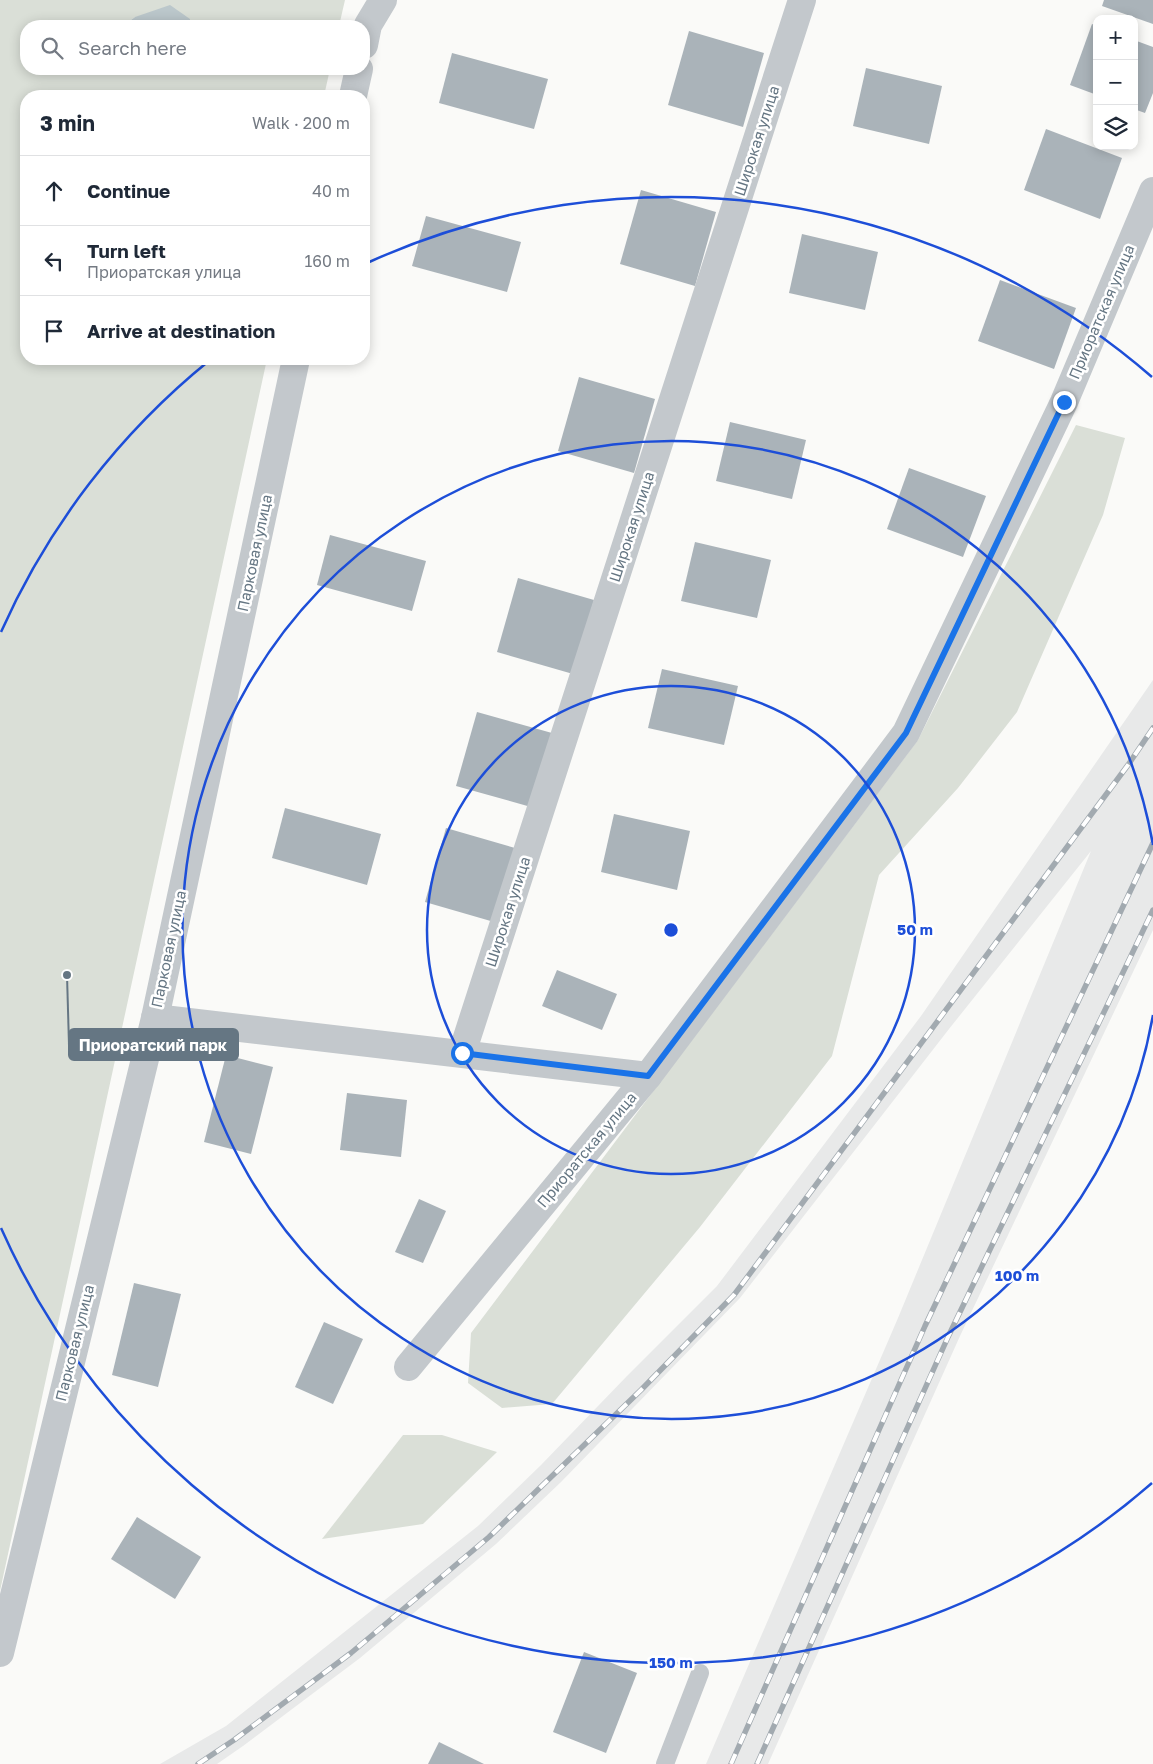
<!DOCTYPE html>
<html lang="en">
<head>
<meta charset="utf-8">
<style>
	body { margin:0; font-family:"Golos Text",sans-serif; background:#f2f2f3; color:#1f2937 }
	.controls { position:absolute; right:15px; top:15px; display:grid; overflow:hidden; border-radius:10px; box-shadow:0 2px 12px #0003 }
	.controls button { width:45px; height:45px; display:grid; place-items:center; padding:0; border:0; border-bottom:1px solid #e0e1e3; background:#fff; color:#1f2937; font:25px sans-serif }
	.stop { position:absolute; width:15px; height:15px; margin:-11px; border:4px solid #1a73e8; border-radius:50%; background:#fff }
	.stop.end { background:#1a73e8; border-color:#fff; box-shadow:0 1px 5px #0008 }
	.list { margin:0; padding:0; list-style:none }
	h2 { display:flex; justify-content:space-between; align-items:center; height:65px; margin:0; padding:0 20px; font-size:21px }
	h2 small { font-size:16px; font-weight:400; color:#747a83 }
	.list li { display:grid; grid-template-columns:32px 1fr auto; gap:15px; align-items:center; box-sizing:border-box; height:70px; padding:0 20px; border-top:1px solid #e0e1e3 }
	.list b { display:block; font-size:19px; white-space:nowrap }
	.list p { margin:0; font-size:16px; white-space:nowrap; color:#747a83 }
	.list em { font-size:16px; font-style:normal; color:#747a83 }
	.icon { flex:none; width:28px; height:28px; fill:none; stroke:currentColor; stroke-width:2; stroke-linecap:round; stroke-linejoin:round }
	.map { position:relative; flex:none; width:1153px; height:1764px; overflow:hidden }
	.search { position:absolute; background:#fff; box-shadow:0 2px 12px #0003; left:20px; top:20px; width:350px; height:55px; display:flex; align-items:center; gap:12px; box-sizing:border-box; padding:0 18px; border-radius:20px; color:#747a83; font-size:19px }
	.panel { position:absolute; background:#fff; box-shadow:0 2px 12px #0003; left:20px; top:90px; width:350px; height:275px; border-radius:20px }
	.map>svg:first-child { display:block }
	.built { fill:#e8e9e9 }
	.green { fill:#dadfd7 }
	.water { fill:#bbc7cb }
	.building { fill:#aab3b9 }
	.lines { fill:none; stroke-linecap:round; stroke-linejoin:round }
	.lane { stroke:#c3c8cc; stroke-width:18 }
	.street { stroke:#c3c8cc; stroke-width:28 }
	.rail-casing { stroke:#a2aab0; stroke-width:5.5 }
	.rail { stroke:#fff; stroke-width:4; stroke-dasharray:11; stroke-linecap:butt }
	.route { stroke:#1a73e8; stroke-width:6 }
	.ring { fill:none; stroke:#1d4ed8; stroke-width:2.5 }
	.labels { text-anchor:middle; stroke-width:5; stroke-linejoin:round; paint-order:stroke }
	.street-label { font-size:15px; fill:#657683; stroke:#fff }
	.centre { fill:#1d4ed8; stroke:#fff; stroke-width:2.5 }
	.ring-label { font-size:15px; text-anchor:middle; font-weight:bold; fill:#1d4ed8; stroke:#fff; stroke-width:5; stroke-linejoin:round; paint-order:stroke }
	.leader { fill:none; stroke:#657683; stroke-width:2 }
	.callout-dot { fill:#657683; stroke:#fff; stroke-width:2 }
	.callout { fill:#657683; stroke:#657683; stroke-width:2 }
	.callout-label { font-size:16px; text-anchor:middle; font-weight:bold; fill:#fff }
</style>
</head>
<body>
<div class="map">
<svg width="1153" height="1764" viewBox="0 0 1153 1764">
	<rect width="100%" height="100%" fill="#fafaf8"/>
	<path class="built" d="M 1153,680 L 1153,930 L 960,1336 L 768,1764 L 706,1764 L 898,1318 L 1091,851 L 949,1029 L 740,1298 L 561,1482 L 496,1544 L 360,1658 L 243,1746 L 217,1764 L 160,1764 L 226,1726 L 478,1526 L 541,1465 L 627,1376 L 717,1286 L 921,1016 Z"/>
	<g class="green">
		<path d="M 0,0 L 345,0 L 339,26 L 190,26 L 190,19 L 135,17 L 123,26 L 26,26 L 26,69 L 330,69 L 324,96 L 26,96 L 26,359 L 267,359 L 0,1591 Z"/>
		<path d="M 1076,425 L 1125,438 L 1103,515 L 1017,712 L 958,788 L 879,875 L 832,1056 L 700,1227 L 552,1404 L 502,1408 L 468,1383 L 471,1333 L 918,740 Z"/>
		<path d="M 403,1435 L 442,1435 L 497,1452 L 423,1524 L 322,1539 Z"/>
	</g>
	<path class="water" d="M 170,5 L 190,19 L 190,26 L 123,26 L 135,17 Z"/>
	<g class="building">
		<path d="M 1104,0 L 1153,0 L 1153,24 L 1102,6 Z"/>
		<path d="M 1092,24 L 1097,26 L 1097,95 L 1070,85 Z"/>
		<path d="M 689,31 L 764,53 L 743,127 L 668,105 Z"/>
		<path d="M 1134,40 L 1153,47 L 1153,93 L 1145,113 L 1134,109 Z"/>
		<path d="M 452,53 L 548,79 L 534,129 L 439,103 Z"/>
		<path d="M 866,68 L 942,86 L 929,144 L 853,126 Z"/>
		<path d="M 1046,129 L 1122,158 L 1100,219 L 1024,190 Z"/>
		<path d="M 641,190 L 716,212 L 695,286 L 620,264 Z"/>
		<path d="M 426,216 L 521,242 L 507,292 L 412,266 Z"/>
		<path d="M 802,234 L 878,252 L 865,310 L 789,293 Z"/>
		<path d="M 1000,280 L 1076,308 L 1054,369 L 978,341 Z"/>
		<path d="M 579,377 L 655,399 L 634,473 L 558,451 Z"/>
		<path d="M 730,422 L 806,440 L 792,499 L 716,481 Z"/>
		<path d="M 909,468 L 986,496 L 963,557 L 887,529 Z"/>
		<path d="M 330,535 L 426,561 L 412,611 L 317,585 Z"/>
		<path d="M 695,542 L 771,560 L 757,618 L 681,601 Z"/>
		<path d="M 518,578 L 594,600 L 573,674 L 497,652 Z"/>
		<path d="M 662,669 L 738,686 L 724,745 L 648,728 Z"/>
		<path d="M 477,712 L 552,733 L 531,807 L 456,786 Z"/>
		<path d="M 285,808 L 381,834 L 367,885 L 272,858 Z"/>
		<path d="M 614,814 L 690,831 L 677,890 L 601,872 Z"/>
		<path d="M 446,828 L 522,850 L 501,924 L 425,902 Z"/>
		<path d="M 557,970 L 617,994 L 602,1030 L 542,1006 Z"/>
		<path d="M 226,1055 L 273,1067 L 251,1154 L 204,1142 Z"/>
		<path d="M 347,1093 L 407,1100 L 401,1157 L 340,1150 Z"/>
		<path d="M 419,1199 L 446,1211 L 423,1263 L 395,1252 Z"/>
		<path d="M 134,1283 L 181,1294 L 158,1387 L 112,1375 Z"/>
		<path d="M 324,1322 L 363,1339 L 333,1404 L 295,1387 Z"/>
		<path d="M 137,1517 L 201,1557 L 175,1599 L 111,1559 Z"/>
		<path d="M 584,1652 L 637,1673 L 606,1753 L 553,1732 Z"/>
		<path d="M 439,1742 L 484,1764 L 428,1764 Z"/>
	</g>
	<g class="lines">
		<path class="lane" d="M 665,1764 L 700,1673"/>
		<g class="street">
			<path d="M 364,45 L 368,25 L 383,0"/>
			<path d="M 353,96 L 359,69"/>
			<path d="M 155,1018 L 648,1076"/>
			<path d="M 462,1053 L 802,0"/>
			<path d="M 408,1367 L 648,1076 L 906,733 L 1064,402 L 1153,191"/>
			<path d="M 0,1653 L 155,1018 L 296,359"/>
		</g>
		<g class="rail-casing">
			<g id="rail">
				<path d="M 198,1764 L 234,1740 L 351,1653 L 489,1537 L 641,1390 L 734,1295 L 1128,765 L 1153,728"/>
				<path d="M 731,1764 L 925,1326 L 1153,843"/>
				<path d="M 757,1764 L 948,1337 L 1153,910"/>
			</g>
		</g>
		<use href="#rail" class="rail"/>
	</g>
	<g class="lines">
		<path class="route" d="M 462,1053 L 648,1076 L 906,733 L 1064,402"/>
	</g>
	<g class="ring">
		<circle cx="671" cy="930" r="244"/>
		<path d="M1153 1015A489 489 0 1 1 1153 845"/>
		<path d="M1152 1483A733 733 0 0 1 1 1228M1 632A733 733 0 0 1 210 360M367 263A733 733 0 0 1 1152 377"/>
	</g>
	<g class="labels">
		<g class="street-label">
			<text transform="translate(757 141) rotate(-72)" y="5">Широкая улица</text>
			<text transform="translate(1102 312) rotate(-67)" y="5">Приоратская улица</text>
			<text transform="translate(632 527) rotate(-72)" y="5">Широкая улица</text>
			<text transform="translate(255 553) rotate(-78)" y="5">Парковая улица</text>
			<text transform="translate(508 912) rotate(-72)" y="5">Широкая улица</text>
			<text transform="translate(169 949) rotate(-78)" y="5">Парковая улица</text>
			<text transform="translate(587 1150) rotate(-50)" y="5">Приоратская улица</text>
			<text transform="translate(75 1343) rotate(-76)" y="5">Парковая улица</text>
		</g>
	</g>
	<circle cx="671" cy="930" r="8" class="centre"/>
	<g class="ring-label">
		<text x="915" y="935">50 m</text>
		<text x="1017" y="1281">100 m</text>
		<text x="671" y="1668">150 m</text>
	</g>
	<path class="leader" d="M67 975L69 1045"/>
	<circle class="callout-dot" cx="67" cy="975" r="5"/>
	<rect class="callout" x="69" y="1029" width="169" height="31" rx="5"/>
	<g class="callout-label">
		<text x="153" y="1051">Приоратский парк</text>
	</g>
</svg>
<div class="controls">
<button>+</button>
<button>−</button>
<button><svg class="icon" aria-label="layers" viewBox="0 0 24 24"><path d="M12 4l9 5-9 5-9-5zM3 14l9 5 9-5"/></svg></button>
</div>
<div class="stop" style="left:462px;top:1053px"></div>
<div class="stop end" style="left:1064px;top:402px"></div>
<div class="search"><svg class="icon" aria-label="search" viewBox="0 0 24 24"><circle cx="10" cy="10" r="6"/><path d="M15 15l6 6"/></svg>Search here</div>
<section class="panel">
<h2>3 min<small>Walk · 200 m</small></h2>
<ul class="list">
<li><svg class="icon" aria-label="ahead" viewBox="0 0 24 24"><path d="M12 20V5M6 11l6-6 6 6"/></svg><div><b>Continue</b></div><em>40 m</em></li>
<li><svg class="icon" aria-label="left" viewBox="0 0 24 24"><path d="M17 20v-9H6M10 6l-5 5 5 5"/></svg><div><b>Turn left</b><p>Приоратская улица</p></div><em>160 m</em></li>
<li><svg class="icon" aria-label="arrive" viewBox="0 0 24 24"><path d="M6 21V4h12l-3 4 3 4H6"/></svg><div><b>Arrive at destination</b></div></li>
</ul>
</section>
</div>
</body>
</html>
